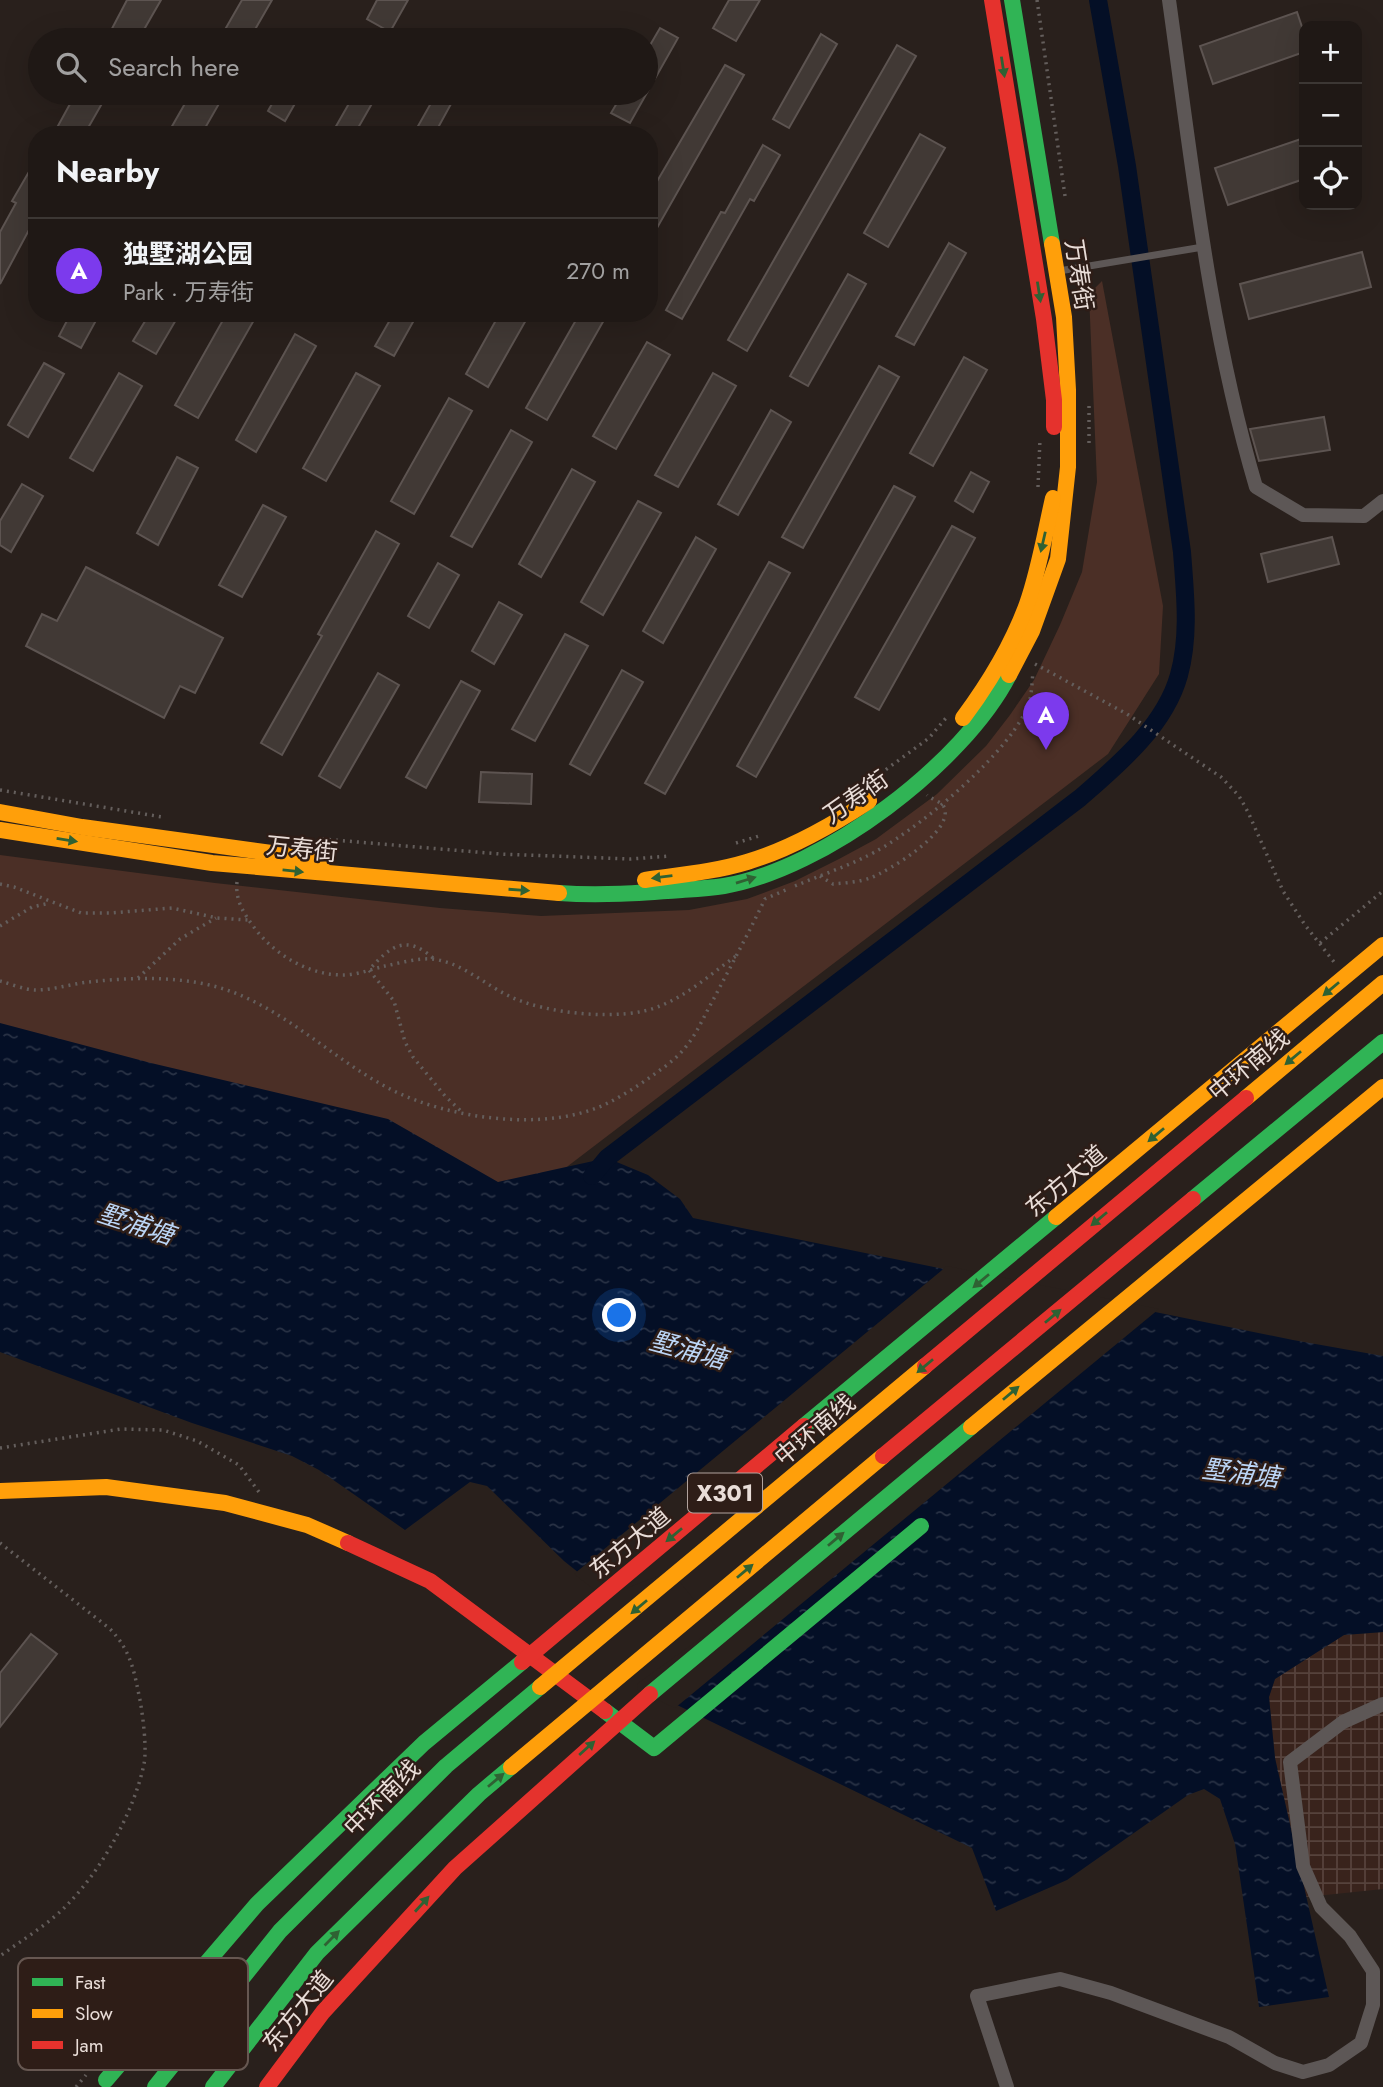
<!DOCTYPE html>
<html lang="en">
<head>
<meta charset="utf-8">
<style>
	body { margin:0; font-family:Jost,"Noto Sans SC",sans-serif; background:#2c2522; color:#f1f3f6 }
	.controls { position:absolute; right:21px; top:21px; display:grid; overflow:hidden; border-radius:14px; box-shadow:0 7px 28px #0002 }
	.controls button { width:63px; height:63px; display:grid; place-items:center; padding:0; border:0; border-bottom:2px solid #3c3734; background:#1f1815; color:#f1f3f6; font:35px sans-serif }
	.you { position:absolute; left:620px; top:1316px; width:24px; height:24px; margin:-18px; border:5px solid #fff; border-radius:50%; background:#1a73e8; box-shadow:0 0 0 10px #1a73e833 }
	.badge { display:grid; place-items:center; width:46px; height:46px; border-radius:50%; background:#7c3aed; color:#fff; font-size:23px; font-weight:700 }
	.pin { position:absolute; translate:-50% -58px; filter:drop-shadow(0 2px 4px #0008) }
	.pin::after { content:''; position:absolute; top:37px; width:24px; height:21px; background:inherit; clip-path:polygon(0 0,100% 0,50% 100%) }
	.list { margin:0; padding:0; list-style:none }
	h2 { display:flex; justify-content:space-between; align-items:center; height:91px; margin:0; padding:0 28px; font-size:30px }
	h2 small { font-size:23px; font-weight:400; color:#a1a0a0 }
	.list li { display:grid; grid-template-columns:46px 1fr auto; gap:21px; align-items:center; box-sizing:border-box; height:105px; padding:0 28px; border-top:2px solid #3c3734 }
	.list b { display:block; font-size:26px; white-space:nowrap }
	.list p { margin:0; font-size:23px; white-space:nowrap; color:#a1a0a0 }
	.list em { font-size:23px; font-style:normal; color:#a1a0a0 }
	.icon { flex:none; width:38px; height:38px; fill:none; stroke:currentColor; stroke-width:2; stroke-linecap:round; stroke-linejoin:round }
	.map { position:relative; flex:none; width:1383px; height:2087px; overflow:hidden }
	.search { position:absolute; background:#1f1815; box-shadow:0 7px 28px #0002; left:28px; top:28px; width:630px; height:77px; display:flex; align-items:center; gap:18px; box-sizing:border-box; padding:0 24px; border-radius:38px; color:#a1a0a0; font-size:26px }
	.panel { position:absolute; background:#1f1815; box-shadow:0 7px 28px #0002; left:28px; top:126px; width:630px; height:196px; border-radius:28px }
	.map>svg:first-child { display:block }
	.industrial { fill:url(#industrial-grid) }
	.park { fill:#4b2f26 }
	.water { fill:url(#water-ripples) }
	.pier { fill:#29201c }
	.lines { fill:none; stroke-linecap:round; stroke-linejoin:round }
	.canal { stroke:#040f26; stroke-width:18 }
	.building { fill:#413935; stroke:#5d5451; stroke-width:2 }
	.path { stroke:#645e5c; stroke-width:3.5; stroke-dasharray:2 5; stroke-linecap:butt }
	.lane { stroke:#5d5756; stroke-width:7 }
	.street { stroke:#5d5756; stroke-width:14 }
	.fast { stroke:#30b455; stroke-width:16 }
	.slow { stroke:#ff9f0a; stroke-width:16 }
	.jam { stroke:#e5322d; stroke-width:16 }
	.fast-bridge { stroke:#30b455; stroke-width:16 }
	.slow-bridge { stroke:#ff9f0a; stroke-width:16 }
	.jam-bridge { stroke:#e5322d; stroke-width:16 }
	.oneway { fill:#2f6133 }
	.labels { text-anchor:middle; stroke-width:5; stroke-linejoin:round; paint-order:stroke }
	.shield { fill:#2e1d17; stroke:#b1a39e; stroke-width:2 }
	.shield-label { font-size:23px; font-weight:bold; fill:#e9ddd8 }
	.street-label { font-size:24px; fill:#e9ddd8; stroke:#2e1d17 }
	.water-label { font-size:26px; font-style:italic; fill:#bbd5f6; stroke:#2e1d17 }
	.key { fill:#2e1d17; stroke:#665751; stroke-width:2 }
	.key-label { font-size:19px; fill:#e9ddd8 }
</style>
</head>
<body>
<div class="map">
<svg width="1383" height="2087" viewBox="0 0 1383 2087">
	<defs>
		<pattern id="industrial-grid" width="8" height="8" patternUnits="userSpaceOnUse" patternTransform="scale(1.75)"><rect width="8" height="8" fill="#39231c"/><path d="M0 4h8M4 0v8" fill="none" stroke="#56423c"/></pattern>
		<pattern id="water-ripples" width="26" height="14" patternUnits="userSpaceOnUse" patternTransform="scale(1.75)"><rect width="26" height="14" fill="#040f26"/><path d="M2 4q2-2 4 0t4 0M15 11q2-2 4 0t4 0" fill="none" stroke="#293245"/></pattern>
	</defs>
	<rect width="100%" height="100%" fill="#29201c"/>
	<path class="industrial" d="M 1383,1632 L 1383,1889 L 1306,1897 L 1275,1758 L 1269,1697 L 1275,1679 L 1344,1635 Z"/>
	<path class="park" d="M 1102,281 L 1163,606 L 1159,674 L 1108,754 L 568,1166 L 533,1208 L 0,1075 L 0,855 L 215,883 L 440,908 L 541,916 L 689,910 L 747,899 L 795,881 L 839,859 L 876,839 L 937,794 L 986,746 L 1010,715 L 1034,680 L 1060,625 L 1082,572 L 1097,482 L 1089,294 Z"/>
	<path class="water" d="M 0,1023 L 151,1063 L 388,1119 L 498,1182 L 607,1158 L 648,1175 L 680,1199 L 693,1218 L 1293,1340 L 1383,1356 L 1383,1632 L 1344,1635 L 1275,1679 L 1269,1697 L 1275,1758 L 1329,1997 L 1259,2007 L 1235,1844 L 1220,1799 L 1204,1789 L 1188,1795 L 1067,1880 L 996,1911 L 972,1848 L 640,1687 L 721,1628 L 673,1567 L 604,1593 L 564,1561 L 487,1486 L 470,1482 L 405,1530 L 319,1470 L 292,1456 L 192,1423 L 0,1352 Z"/>
	<path class="pier" d="M 947,1266 L 1159,1309 L 675,1708 L 638,1690 L 637,1684 L 716,1627 L 671,1571 L 604,1597 L 574,1574 Z"/>
	<g class="lines">
		<path class="canal" d="M 592,1176 L 607,1158 L 1080,798 C 1118,765 1165,726 1179,675 C 1190,635 1185,593 1182,552 L 1127,166 L 1098,0"/>
	</g>
	<g class="building">
		<path d="M 127,0 L 161,0 L 138,40 L 106,40 Z"/>
		<path d="M 242,0 L 272,0 L 249,40 L 219,40 Z"/>
		<path d="M 377,0 L 408,0 L 390,32 L 367,19 Z"/>
		<path d="M 729,0 L 760,0 L 736,41 L 713,28 Z"/>
		<path d="M 1297,12 L 1304,33 L 1304,52 L 1213,84 L 1200,46 Z"/>
		<path d="M 660,28 L 678,38 L 630,123 L 611,113 L 623,93 L 646,93 L 646,52 Z"/>
		<path d="M 821,34 L 837,44 L 789,128 L 773,119 Z"/>
		<path d="M 897,45 L 916,56 L 747,351 L 728,340 Z"/>
		<path d="M 725,65 L 744,75 L 649,242 L 649,195 Z"/>
		<path d="M 76,93 L 108,93 L 84,135 L 53,135 Z"/>
		<path d="M 191,93 L 204,93 L 220,102 L 201,135 L 167,135 Z"/>
		<path d="M 278,93 L 301,93 L 285,121 L 268,111 Z"/>
		<path d="M 355,93 L 378,93 L 354,135 L 331,135 Z"/>
		<path d="M 435,96 L 451,104 L 434,135 L 413,135 Z"/>
		<path d="M 920,134 L 945,148 L 888,247 L 864,233 Z"/>
		<path d="M 1304,138 L 1304,179 L 1228,205 L 1215,168 Z"/>
		<path d="M 763,145 L 780,155 L 754,201 L 750,199 L 682,319 L 666,310 L 721,212 L 725,213 Z"/>
		<path d="M 37,158 L 37,215 L 0,284 L 0,232 L 16,203 L 12,201 Z"/>
		<path d="M 949,243 L 966,253 L 914,345 L 896,336 Z"/>
		<path d="M 1362,252 L 1371,287 L 1249,319 L 1240,284 Z"/>
		<path d="M 848,274 L 866,284 L 808,386 L 790,376 Z"/>
		<path d="M 71,313 L 100,313 L 81,348 L 59,336 Z"/>
		<path d="M 150,313 L 180,313 L 156,354 L 133,341 Z"/>
		<path d="M 227,313 L 258,313 L 198,418 L 175,405 Z"/>
		<path d="M 394,313 L 418,313 L 394,356 L 375,346 Z"/>
		<path d="M 500,313 L 530,313 L 488,387 L 466,374 Z"/>
		<path d="M 580,313 L 608,313 L 547,420 L 526,408 Z"/>
		<path d="M 295,334 L 316,346 L 256,452 L 236,440 Z"/>
		<path d="M 647,342 L 670,355 L 616,449 L 593,436 Z"/>
		<path d="M 964,357 L 987,370 L 933,466 L 910,453 Z"/>
		<path d="M 44,363 L 64,374 L 28,437 L 8,425 Z"/>
		<path d="M 879,366 L 899,377 L 803,548 L 782,537 Z"/>
		<path d="M 119,373 L 142,386 L 93,471 L 70,458 Z"/>
		<path d="M 356,373 L 380,386 L 326,481 L 303,468 Z"/>
		<path d="M 713,373 L 736,386 L 678,487 L 655,475 Z"/>
		<path d="M 449,398 L 472,411 L 414,514 L 391,501 Z"/>
		<path d="M 771,410 L 791,422 L 738,515 L 718,504 Z"/>
		<path d="M 1324,417 L 1330,450 L 1259,461 L 1250,429 Z"/>
		<path d="M 511,430 L 532,442 L 472,547 L 451,536 Z"/>
		<path d="M 177,457 L 198,468 L 158,545 L 137,533 Z"/>
		<path d="M 572,469 L 595,482 L 541,577 L 519,564 Z"/>
		<path d="M 971,472 L 989,482 L 973,512 L 955,501 Z"/>
		<path d="M 22,484 L 43,496 L 11,552 L 0,545 L 0,521 Z"/>
		<path d="M 894,486 L 915,497 L 756,777 L 737,766 Z"/>
		<path d="M 638,501 L 661,513 L 603,615 L 581,602 Z"/>
		<path d="M 263,505 L 286,517 L 242,597 L 219,585 Z"/>
		<path d="M 952,526 L 975,538 L 879,710 L 855,697 Z"/>
		<path d="M 376,531 L 399,544 L 282,755 L 261,743 L 322,636 L 318,634 Z"/>
		<path d="M 696,537 L 716,549 L 663,643 L 643,631 Z"/>
		<path d="M 1332,537 L 1339,564 L 1268,582 L 1261,554 Z"/>
		<path d="M 769,562 L 790,573 L 665,794 L 645,783 Z"/>
		<path d="M 438,563 L 459,575 L 429,628 L 408,616 Z"/>
		<path d="M 86,567 L 223,638 L 195,693 L 180,686 L 164,718 L 26,646 L 42,614 L 57,621 Z"/>
		<path d="M 499,602 L 522,615 L 494,664 L 472,651 Z"/>
		<path d="M 565,634 L 588,646 L 535,741 L 512,729 Z"/>
		<path d="M 622,670 L 643,682 L 590,775 L 570,764 Z"/>
		<path d="M 378,673 L 399,685 L 340,788 L 319,776 Z"/>
		<path d="M 461,681 L 480,691 L 426,788 L 406,777 Z"/>
		<path d="M 481,772 L 532,774 L 531,804 L 479,802 Z"/>
		<path d="M 31,1634 L 57,1654 L 0,1727 L 0,1673 Z"/>
	</g>
	<g class="lines">
		<g class="path">
			<path d="M 1037,0 L 1065,196"/>
			<path d="M 1089,443 L 1089,402"/>
			<path d="M 1038,487 L 1040,439"/>
			<path d="M 1035,664 L 1127,714 L 1221,777 L 1239,796 L 1248,812 L 1283,891 L 1305,925 L 1334,962"/>
			<path d="M 869,782 L 929,738 L 946,718"/>
			<path d="M 0,790 L 162,817"/>
			<path d="M 322,839 L 500,854 L 631,859 L 670,856"/>
			<path d="M 736,843 L 759,836"/>
			<path d="M 820,876 L 833,884 C 845,883 859,882 870,878 C 889,871 955,831 944,807 C 942,802 931,799 927,795"/>
			<path d="M 237,882 C 235,902 245,915 256,930 C 277,956 309,975 343,975 C 357,975 372,969 385,966 C 400,963 417,958 432,959 C 461,962 484,984 509,996 C 545,1014 623,1022 660,1006 C 688,995 712,973 736,956"/>
			<path d="M 0,884 L 14,887 L 81,913 L 110,913 L 172,908 L 217,918 L 248,920"/>
			<path d="M 795,886 C 818,876 843,868 865,857 C 911,836 1018,748 1030,699 C 1032,690 1032,681 1033,672"/>
			<path d="M 0,926 L 32,907 L 50,903"/>
			<path d="M 1320,943 L 1383,891"/>
			<path d="M 433,958 C 406,934 390,946 369,970 L 394,1001 L 405,1042 L 413,1057 L 445,1096 L 462,1112"/>
			<path d="M 138,978 L 180,939 L 216,918"/>
			<path d="M 0,981 C 11,984 25,990 36,990 C 53,990 71,984 88,982 C 135,977 190,975 235,993 C 293,1016 337,1062 392,1090 C 450,1119 548,1133 608,1103 C 622,1096 636,1087 649,1078 C 663,1068 678,1058 688,1044 C 698,1031 704,1016 712,1002 C 730,968 748,934 765,899 L 788,889"/>
			<path d="M 0,1448 L 121,1429 L 163,1430 L 197,1441 L 239,1465 L 259,1492"/>
			<path d="M 0,1543 L 109,1628 C 131,1650 134,1671 140,1700 C 143,1717 147,1748 144,1764 C 134,1812 102,1869 68,1904 C 49,1924 22,1940 0,1956"/>
			<path d="M 76,2087 L 86,2075"/>
		</g>
		<path class="lane" d="M 1059,271 L 1203,247"/>
		<g class="street">
			<path d="M 1169,0 C 1192,164 1209,328 1256,487 L 1303,515 L 1364,516 L 1383,501"/>
			<path d="M 1007,2087 L 977,1996 L 1060,1979 L 1111,1993 L 1229,2037 L 1275,2063 L 1303,2072 L 1329,2065 L 1361,2043 L 1373,2005 L 1373,1971 L 1350,1936 L 1321,1907 L 1303,1866 L 1290,1762 L 1343,1722 L 1383,1704"/>
		</g>
		<g class="fast">
			<path d="M 1012,0 L 1052,244"/>
			<path d="M 559,893 C 600,896 641,893 682,890 C 696,889 711,888 724,886 C 824,869 963,764 1009,675"/>
			<path d="M 605,1711 L 654,1748 L 921,1526"/>
		</g>
		<g class="slow">
			<path d="M 1009,675 L 1032,631 L 1058,559 L 1068,467 L 1068,390 L 1064,317 L 1052,244"/>
			<path d="M 963,718 C 989,683 1012,645 1027,604 C 1039,570 1045,533 1053,498"/>
			<path d="M 0,812 L 82,827 L 323,860"/>
			<path d="M 0,830 L 212,863 L 559,893"/>
			<path d="M 645,880 C 679,875 714,872 747,862 C 791,849 831,826 869,801"/>
			<path d="M 0,1491 L 106,1487 L 225,1503 L 307,1525 L 348,1543"/>
		</g>
		<g class="jam">
			<path d="M 992,0 L 1044,319 L 1054,400 L 1054,427"/>
			<path d="M 348,1543 L 430,1581 L 605,1711"/>
		</g>
		<g class="fast-bridge">
			<path d="M 1193,1199 L 1383,1042"/>
			<path d="M 804,1426 L 1056,1217"/>
			<path d="M 650,1694 L 971,1427"/>
			<path d="M 106,2080 L 257,1904 L 424,1743 L 522,1662"/>
			<path d="M 155,2087 L 280,1931 L 446,1766 L 540,1687"/>
			<path d="M 213,2087 L 317,1953 L 479,1794 L 511,1767"/>
		</g>
		<g class="slow-bridge">
			<path d="M 1246,1098 L 1383,983"/>
			<path d="M 1056,1217 L 1383,945"/>
			<path d="M 971,1427 L 1383,1087"/>
			<path d="M 540,1687 L 925,1366"/>
			<path d="M 511,1767 L 883,1456"/>
		</g>
		<g class="jam-bridge">
			<path d="M 925,1366 L 1246,1098"/>
			<path d="M 883,1456 L 1193,1199"/>
			<path d="M 522,1662 L 804,1426"/>
			<path d="M 267,2087 L 323,2012 L 455,1868 L 650,1694"/>
		</g>
	</g>
	<defs><path id="oneway-solid" d="M-6-.8H1V-3.2L6.5 0L1 3.2V.8H-6Z" transform="scale(1.75)"/></defs>
	<g class="oneway">
		<use href="#oneway-solid" transform="translate(1003 67) rotate(81)"/>
		<use href="#oneway-solid" transform="translate(1039 292) rotate(81)"/>
		<use href="#oneway-solid" transform="translate(1043 542) rotate(103)"/>
		<use href="#oneway-solid" transform="translate(67 840) rotate(9)"/>
		<use href="#oneway-solid" transform="translate(293 871) rotate(6)"/>
		<use href="#oneway-solid" transform="translate(662 877) rotate(173)"/>
		<use href="#oneway-solid" transform="translate(746 880) rotate(-17)"/>
		<use href="#oneway-solid" transform="translate(519 890) rotate(4)"/>
		<use href="#oneway-solid" transform="translate(1331 989) rotate(140)"/>
		<use href="#oneway-solid" transform="translate(1293 1058) rotate(140)"/>
		<use href="#oneway-solid" transform="translate(1156 1135) rotate(140)"/>
		<use href="#oneway-solid" transform="translate(1099 1219) rotate(140)"/>
		<use href="#oneway-solid" transform="translate(981 1281) rotate(140)"/>
		<use href="#oneway-solid" transform="translate(1053 1316) rotate(-40)"/>
		<use href="#oneway-solid" transform="translate(925 1366) rotate(140)"/>
		<use href="#oneway-solid" transform="translate(1011 1393) rotate(-40)"/>
		<use href="#oneway-solid" transform="translate(674 1535) rotate(140)"/>
		<use href="#oneway-solid" transform="translate(836 1539) rotate(-40)"/>
		<use href="#oneway-solid" transform="translate(745 1571) rotate(-40)"/>
		<use href="#oneway-solid" transform="translate(639 1607) rotate(140)"/>
		<use href="#oneway-solid" transform="translate(587 1748) rotate(-42)"/>
		<use href="#oneway-solid" transform="translate(496 1780) rotate(-40)"/>
		<use href="#oneway-solid" transform="translate(422 1904) rotate(-48)"/>
		<use href="#oneway-solid" transform="translate(332 1938) rotate(-45)"/>
	</g>
	<g class="labels">
		<rect class="shield" x="688" y="1473.5" width="74" height="39" rx="5"/>
		<g class="shield-label">
			<text x="725" y="1501">X301</text>
		</g>
		<g class="street-label">
			<text transform="translate(1079 275) rotate(81)" y="8">万寿街</text>
			<text transform="translate(856 797) rotate(-35)" y="8">万寿街</text>
			<text transform="translate(302 849) rotate(6)" y="8">万寿街</text>
			<text transform="translate(1249 1065) rotate(-40)" y="8">中环南线</text>
			<text transform="translate(1066 1181) rotate(-40)" y="8">东方大道</text>
			<text transform="translate(815 1430) rotate(-40)" y="8">中环南线</text>
			<text transform="translate(630 1543) rotate(-40)" y="8">东方大道</text>
			<text transform="translate(382 1798) rotate(-45)" y="8">中环南线</text>
			<text transform="translate(298 2011) rotate(-51)" y="8">东方大道</text>
		</g>
		<g class="water-label">
			<text transform="translate(136 1224) rotate(18)" y="9">墅浦塘</text>
			<text transform="translate(688 1350) rotate(15)" y="9">墅浦塘</text>
			<text transform="translate(1241 1473) rotate(7)" y="9">墅浦塘</text>
		</g>
	</g>
	<rect x="18" y="1958" width="230" height="112" rx="10" class="key"/>
	<rect x="32" y="1978" width="31" height="8" fill="#30b455"/>
	<rect x="32" y="2009" width="31" height="9" fill="#ff9f0a"/>
	<rect x="32" y="2041" width="31" height="8" fill="#e5322d"/>
	<g class="key-label">
		<text x="75" y="1989">Fast</text>
		<text x="75" y="2020">Slow</text>
		<text x="75" y="2052">Jam</text>
	</g>
</svg>
<div class="controls">
<button>+</button>
<button>−</button>
<button><svg class="icon" aria-label="locate" viewBox="0 0 24 24"><circle cx="12" cy="12" r="6"/><path d="M12 2v4M12 18v4M2 12h4M18 12h4"/></svg></button>
</div>
<div class="you"></div>
<div class="pin badge" style="left:1046px;top:750px">A</div>
<div class="search"><svg class="icon" aria-label="search" viewBox="0 0 24 24"><circle cx="10" cy="10" r="6"/><path d="M15 15l6 6"/></svg>Search here</div>
<section class="panel">
<h2>Nearby<small></small></h2>
<ul class="list">
<li><span class="badge">A</span><div><b>独墅湖公园</b><p>Park · 万寿街</p></div><em>270 m</em></li>
</ul>
</section>
</div>
</body>
</html>
